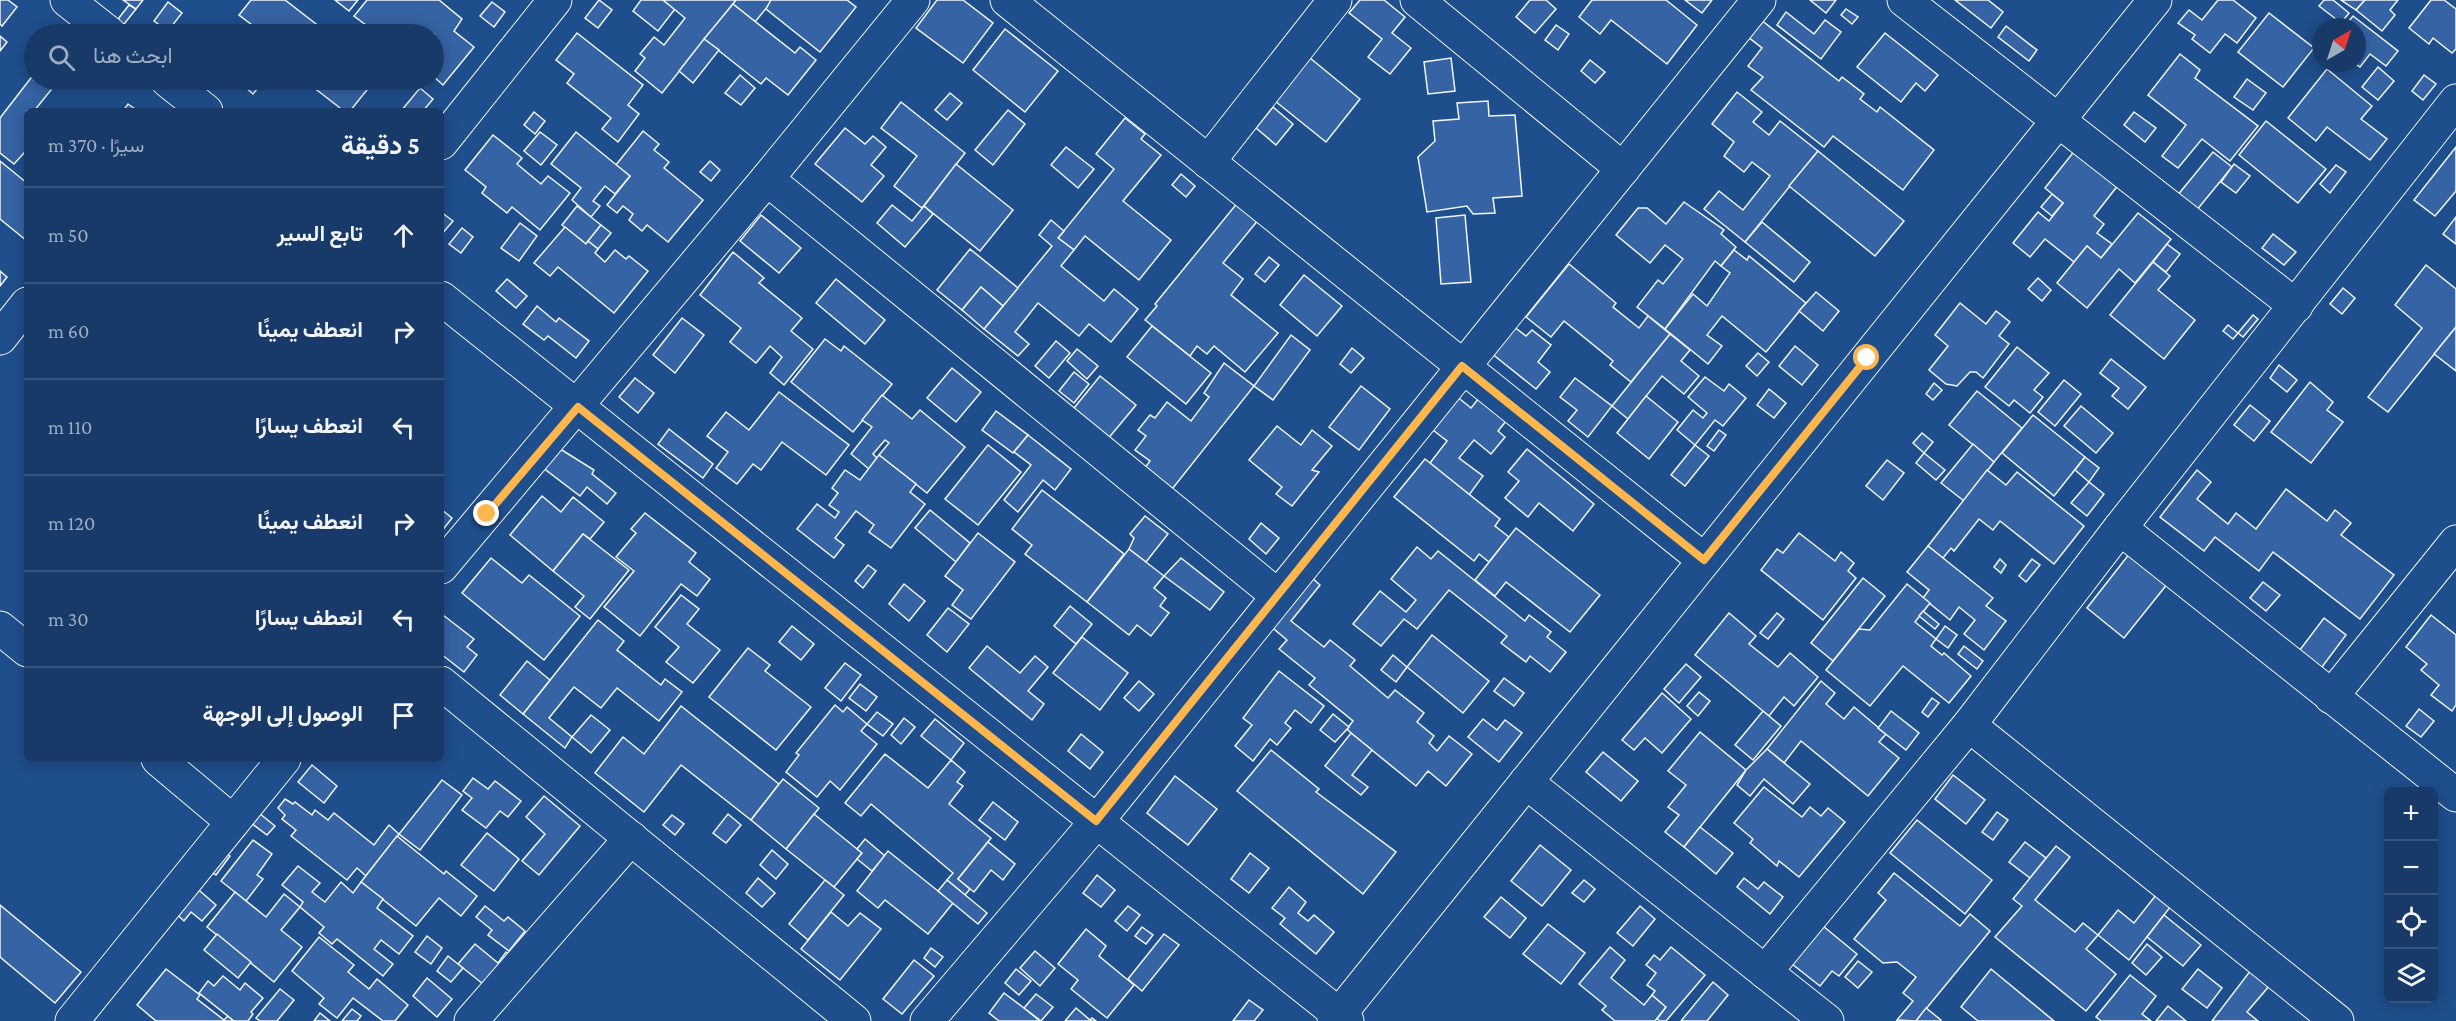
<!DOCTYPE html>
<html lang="ar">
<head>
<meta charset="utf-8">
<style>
	body { margin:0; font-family:"Crimson Pro",Vazirmatn,serif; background:#20416f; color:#f1f3f6; direction:rtl }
	.controls { position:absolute; right:18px; bottom:18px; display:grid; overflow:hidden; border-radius:9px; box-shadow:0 3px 15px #0003 }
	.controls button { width:54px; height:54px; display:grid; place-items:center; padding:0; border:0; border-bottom:2px solid #36547d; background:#173a69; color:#f1f3f6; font:30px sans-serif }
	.compass { position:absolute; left:2312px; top:18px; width:54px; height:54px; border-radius:50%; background:#173a69; box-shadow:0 3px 15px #0003; rotate:39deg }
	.stop { position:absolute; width:18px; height:18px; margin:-14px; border:4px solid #ffb74d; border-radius:50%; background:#fff }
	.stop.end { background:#ffb74d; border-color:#fff; box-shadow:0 2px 6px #0008 }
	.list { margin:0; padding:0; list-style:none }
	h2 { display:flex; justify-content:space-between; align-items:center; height:78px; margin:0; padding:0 24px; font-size:26px }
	h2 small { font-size:20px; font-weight:400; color:#9eadc0 }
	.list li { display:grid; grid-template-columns:39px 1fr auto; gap:18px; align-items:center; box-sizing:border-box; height:96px; padding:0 24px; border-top:2px solid #36547d }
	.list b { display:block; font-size:22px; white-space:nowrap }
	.list em { font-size:20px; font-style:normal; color:#9eadc0 }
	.icon { flex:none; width:33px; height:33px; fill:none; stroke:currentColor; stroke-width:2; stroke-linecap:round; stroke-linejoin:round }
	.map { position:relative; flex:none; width:2456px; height:1021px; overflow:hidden; direction:ltr }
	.search { position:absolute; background:#173a69; box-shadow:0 3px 15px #0003; left:24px; top:24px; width:420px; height:66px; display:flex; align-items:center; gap:15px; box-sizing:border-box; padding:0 21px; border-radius:33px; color:#9eadc0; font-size:22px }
	.panel { position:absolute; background:#173a69; box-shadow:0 3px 15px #0003; left:24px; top:108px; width:420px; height:654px; border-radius:9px; direction:rtl }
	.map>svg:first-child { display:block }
	.building { fill:#3563a3; stroke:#f2f6ff; stroke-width:1.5 }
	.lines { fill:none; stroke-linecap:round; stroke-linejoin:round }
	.minor-casing { stroke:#f2f6ff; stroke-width:35 }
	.minor { stroke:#1f4e8c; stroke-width:33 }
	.route { stroke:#ffb74d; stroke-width:8 }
</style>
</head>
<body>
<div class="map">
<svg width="2456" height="1021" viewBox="0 0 2456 1021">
	<rect width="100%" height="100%" fill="#1f4e8c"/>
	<g class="building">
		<path d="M 0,0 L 8,0 L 17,7 L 2,26 L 0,24 Z"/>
		<path d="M 123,0 L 143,0 L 136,9 Z"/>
		<path d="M 251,0 L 285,0 L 329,34 L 264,34 L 239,15 Z"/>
		<path d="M 335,0 L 358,0 L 349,11 Z"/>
		<path d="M 367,0 L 439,0 L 462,19 L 454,31 L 474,47 L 443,85 L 434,77 L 434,34 L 378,34 L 354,16 Z"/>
		<path d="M 599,0 L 612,10 L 598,28 L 585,18 Z"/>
		<path d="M 641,0 L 663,0 L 675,9 L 658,31 L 633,11 Z"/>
		<path d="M 663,0 L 736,0 L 662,93 L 635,71 L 645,58 L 640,54 L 654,37 L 664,45 L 685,18 Z"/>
		<path d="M 736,0 L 771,0 L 772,1 L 755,22 L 733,4 Z"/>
		<path d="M 771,0 L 847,0 L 856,7 L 820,52 L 766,9 Z"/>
		<path d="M 937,0 L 963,0 L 993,23 L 963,63 L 916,28 Z"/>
		<path d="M 1360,0 L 1384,0 L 1405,17 L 1392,33 L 1411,48 L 1390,74 L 1368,57 L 1382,39 L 1349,13 Z"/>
		<path d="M 1530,0 L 1546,0 L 1556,9 L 1535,33 L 1516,17 Z"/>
		<path d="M 1592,0 L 1666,0 L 1697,25 L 1667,64 L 1611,20 L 1600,34 L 1579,17 Z"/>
		<path d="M 1685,0 L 1712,0 L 1702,13 Z"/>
		<path d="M 1810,0 L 1836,0 L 1826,13 Z"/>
		<path d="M 1955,0 L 1988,0 L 2003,12 L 1991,28 Z"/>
		<path d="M 2218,0 L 2233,0 L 2256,18 L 2237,43 L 2225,34 L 2210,53 L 2192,39 L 2195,35 L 2178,23 L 2189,10 L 2202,20 Z"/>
		<path d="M 2324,0 L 2333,0 L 2349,13 L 2341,23 L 2319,6 Z"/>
		<path d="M 2341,0 L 2365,0 L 2356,10 Z"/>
		<path d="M 2365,0 L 2398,0 L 2390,10 L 2395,15 L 2382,31 L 2356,10 Z"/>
		<path d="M 2431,0 L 2444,0 L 2456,9 L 2456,49 L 2452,53 L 2433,38 L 2429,44 L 2409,28 Z"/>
		<path d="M 168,2 L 182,13 L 168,31 L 154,21 Z"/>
		<path d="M 492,2 L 505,12 L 494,27 L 480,16 Z"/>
		<path d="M 733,4 L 795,53 L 800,47 L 816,60 L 788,95 L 766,78 L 761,84 L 704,39 Z"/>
		<path d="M 129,5 L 136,9 L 121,28 L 115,23 Z"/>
		<path d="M 1846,9 L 1858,17 L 1852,24 L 1841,15 Z"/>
		<path d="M 1786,12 L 1814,34 L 1825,20 L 1841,32 L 1821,59 L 1777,25 Z"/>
		<path d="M 2269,13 L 2314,48 L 2283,87 L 2238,52 Z"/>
		<path d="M 1756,16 L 1839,81 L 1842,77 L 1864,94 L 1860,99 L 1877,112 L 1880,107 L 1934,150 L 1903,190 L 1833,136 L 1824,147 L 1751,90 L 1763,77 L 1748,66 L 1762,48 L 1743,33 Z"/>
		<path d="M 2353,16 L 2398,51 L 2386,66 L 2370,54 L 2360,67 L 2354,63 L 2357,63 L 2357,27 L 2344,27 Z"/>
		<path d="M 1556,25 L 1569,34 L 1558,50 L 1545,40 Z"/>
		<path d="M 2006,26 L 2037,50 L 2029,61 L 1998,37 Z"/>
		<path d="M 209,27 L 218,34 L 203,34 Z"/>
		<path d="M 1005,29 L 1058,71 L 1025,112 L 973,70 Z"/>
		<path d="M 577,33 L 643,85 L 628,105 L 639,114 L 618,142 L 602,129 L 611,118 L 567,83 L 574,74 L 556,60 Z"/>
		<path d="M 1885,33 L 1938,75 L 1925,91 L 1916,83 L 1901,102 L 1857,67 Z"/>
		<path d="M 0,36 L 7,42 L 0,51 Z"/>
		<path d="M 704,39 L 719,50 L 693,83 L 679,71 Z"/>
		<path d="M 2180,54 L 2200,70 L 2195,78 L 2258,126 L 2230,161 L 2202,139 L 2178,168 L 2162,156 L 2186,125 L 2148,95 Z"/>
		<path d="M 1310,58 L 1360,99 L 1326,142 L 1275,101 Z"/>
		<path d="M 1451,58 L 1455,91 L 1428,94 L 1424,62 Z"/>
		<path d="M 1590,60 L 1605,72 L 1595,83 L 1581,71 Z"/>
		<path d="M 2378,67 L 2394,81 L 2378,100 L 2362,87 Z"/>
		<path d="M 2327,69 L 2372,106 L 2361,119 L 2387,139 L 2370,160 L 2327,127 L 2316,141 L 2288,118 Z"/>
		<path d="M 34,74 L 34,80 L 59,80 L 34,111 L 27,111 L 27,155 L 24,153 L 14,164 L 0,153 L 0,118 Z"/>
		<path d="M 740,75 L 755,88 L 741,105 L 725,93 Z"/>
		<path d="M 2424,75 L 2436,84 L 2423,100 L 2412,91 Z"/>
		<path d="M 2247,79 L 2266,93 L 2253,110 L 2234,97 Z"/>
		<path d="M 76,80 L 95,80 L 87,89 Z"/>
		<path d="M 239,80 L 258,80 L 262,83 L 253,94 L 238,81 Z"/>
		<path d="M 304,80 L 375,80 L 350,111 L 344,111 Z"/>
		<path d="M 420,88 L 433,99 L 423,111 L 401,111 Z"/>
		<path d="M 1737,92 L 1762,112 L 1753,122 L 1769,135 L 1780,121 L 1818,151 L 1745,242 L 1704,209 L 1719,191 L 1743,210 L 1770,176 L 1752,162 L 1744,172 L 1724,156 L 1734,142 L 1712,124 Z"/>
		<path d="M 950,93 L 962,103 L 947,120 L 935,110 Z"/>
		<path d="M 1488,101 L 1489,116 L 1515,115 L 1522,196 L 1493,198 L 1495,213 L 1473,214 L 1467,206 L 1427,212 L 1418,157 L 1435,141 L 1433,121 L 1459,119 L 1457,103 Z"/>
		<path d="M 901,102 L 965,153 L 922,208 L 894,186 L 917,156 L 881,128 Z"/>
		<path d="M 128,104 L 138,111 L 123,111 Z"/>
		<path d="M 1273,107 L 1293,124 L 1276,145 L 1256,128 Z"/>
		<path d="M 1008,110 L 1025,124 L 993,165 L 975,150 Z"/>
		<path d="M 534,112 L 545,121 L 535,134 L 524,125 Z"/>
		<path d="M 2134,112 L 2156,128 L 2145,142 L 2124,125 Z"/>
		<path d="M 1125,118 L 1145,134 L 1141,139 L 1161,155 L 1123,201 L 1171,240 L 1139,280 L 1085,236 L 1074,250 L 1058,238 L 1114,169 L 1096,154 Z"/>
		<path d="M 2266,121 L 2326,169 L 2298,203 L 2239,155 Z"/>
		<path d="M 845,128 L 865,144 L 873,136 L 886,147 L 871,165 L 884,176 L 862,202 L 815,164 Z"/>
		<path d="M 643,131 L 659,144 L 654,150 L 669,162 L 664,168 L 703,200 L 668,242 L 647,225 L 642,231 L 629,220 L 633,214 L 623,206 L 617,213 L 607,205 L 630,176 L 616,165 Z"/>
		<path d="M 540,132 L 557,145 L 541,165 L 524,151 Z"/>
		<path d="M 576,132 L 630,176 L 615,194 L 605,186 L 593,201 L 600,206 L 591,217 L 572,200 L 581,188 L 551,164 Z"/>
		<path d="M 493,135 L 522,158 L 517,164 L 541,184 L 548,176 L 570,193 L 540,230 L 512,207 L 507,213 L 482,193 L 486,187 L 465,170 Z"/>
		<path d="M 1066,147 L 1094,169 L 1078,188 L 1051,165 Z"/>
		<path d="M 2456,147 L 2456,191 L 2435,216 L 2414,200 Z"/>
		<path d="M 2076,149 L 2119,184 L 2094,216 L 2104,224 L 2097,233 L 2112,244 L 2101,258 L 2087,246 L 2074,262 L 2045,239 L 2030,257 L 2013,243 L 2038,212 L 2049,221 L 2063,203 L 2045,188 Z"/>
		<path d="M 1818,151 L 1904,221 L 1875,256 L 1789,186 Z"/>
		<path d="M 2213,152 L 2232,167 L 2196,211 L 2177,196 Z"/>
		<path d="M 0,161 L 27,183 L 27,241 L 0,219 Z"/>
		<path d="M 710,161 L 720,170 L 711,181 L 700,172 Z"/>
		<path d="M 956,164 L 1013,210 L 980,251 L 924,206 Z"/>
		<path d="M 2234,164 L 2250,176 L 2236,193 L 2221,182 Z"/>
		<path d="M 2336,165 L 2346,172 L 2330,193 L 2320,184 Z"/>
		<path d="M 1181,174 L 1195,186 L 1186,197 L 1172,185 Z"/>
		<path d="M 2052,194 L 2063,203 L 2052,216 L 2041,207 Z"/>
		<path d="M 1243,196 L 1263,214 L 1223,263 L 1243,279 L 1231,295 L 1278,333 L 1245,372 L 1214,346 L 1207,354 L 1197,346 L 1190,356 L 1145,320 L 1157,306 L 1155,304 Z"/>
		<path d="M 1684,202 L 1724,230 L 1721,234 L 1736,247 L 1721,266 L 1715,261 L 1665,329 L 1637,307 L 1658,280 L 1663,284 L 1683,259 L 1665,245 L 1650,263 L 1616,235 L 1638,208 L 1647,208 L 1666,224 Z"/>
		<path d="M 892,205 L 912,221 L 924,206 L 933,214 L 905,247 L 877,223 Z"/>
		<path d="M 577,206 L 601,225 L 586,244 L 562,225 Z"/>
		<path d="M 441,212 L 453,221 L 441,235 Z"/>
		<path d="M 2138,213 L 2171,239 L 2135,283 L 2119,269 L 2087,308 L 2057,283 L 2087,246 L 2101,258 Z"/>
		<path d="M 761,215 L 801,248 L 779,273 L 740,241 Z"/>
		<path d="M 1465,215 L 1471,282 L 1441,284 L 1436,218 Z"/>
		<path d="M 2456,217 L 2456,244 L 2443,234 Z"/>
		<path d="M 1051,220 L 1064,231 L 1058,238 L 1074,250 L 1061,266 L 1104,301 L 1114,289 L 1138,309 L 1111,342 L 1089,324 L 1079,336 L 1038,303 L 1015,332 L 1029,344 L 1018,356 L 984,329 L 1052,246 L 1039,235 Z"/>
		<path d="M 1762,222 L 1810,262 L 1794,282 L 1745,242 Z"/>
		<path d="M 520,223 L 537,236 L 519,261 L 501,248 Z"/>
		<path d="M 601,225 L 611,233 L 598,249 L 588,241 Z"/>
		<path d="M 565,227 L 586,244 L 588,241 L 598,249 L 595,253 L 605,262 L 615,250 L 626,259 L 629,256 L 648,271 L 614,313 L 558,267 L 550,276 L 534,263 Z"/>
		<path d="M 462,228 L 473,237 L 461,253 L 449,244 Z"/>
		<path d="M 2273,234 L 2296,252 L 2284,265 L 2262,248 Z"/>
		<path d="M 2167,244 L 2180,254 L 2166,272 L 2153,262 Z"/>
		<path d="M 970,249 L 1018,288 L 1003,306 L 981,287 L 962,310 L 937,290 Z"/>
		<path d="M 1734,250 L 1747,260 L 1749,256 L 1806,303 L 1766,352 L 1722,316 L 1707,335 L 1722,346 L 1708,364 L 1665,329 L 1693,294 L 1707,306 L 1730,273 L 1721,266 Z"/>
		<path d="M 733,252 L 764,278 L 759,283 L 802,318 L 791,331 L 813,349 L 784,385 L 770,373 L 782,357 L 770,346 L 756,363 L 730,342 L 741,328 L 700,295 Z"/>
		<path d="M 1269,257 L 1279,265 L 1265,282 L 1255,274 Z"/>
		<path d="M 2153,262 L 2170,276 L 2158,290 L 2195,320 L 2164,359 L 2110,315 Z"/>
		<path d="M 1569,264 L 1616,303 L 1613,307 L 1639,328 L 1648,316 L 1670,334 L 1631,382 L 1610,365 L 1613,361 L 1564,321 L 1551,337 L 1526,317 Z"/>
		<path d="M 2426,265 L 2456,289 L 2456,327 L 2388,412 L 2368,397 L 2422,328 L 2395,305 Z"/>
		<path d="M 0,271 L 7,277 L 0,286 Z"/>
		<path d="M 1304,275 L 1342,306 L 1317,336 L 1280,305 Z"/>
		<path d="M 2038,278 L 2051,290 L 2042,301 L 2028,289 Z"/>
		<path d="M 507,279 L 527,296 L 516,308 L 496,291 Z"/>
		<path d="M 836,279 L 885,320 L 865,344 L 816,303 Z"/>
		<path d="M 981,287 L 1003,306 L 984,329 L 962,310 Z"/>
		<path d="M 2343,288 L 2355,298 L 2342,314 L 2330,304 Z"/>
		<path d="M 1816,292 L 1839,311 L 1823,331 L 1799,311 Z"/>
		<path d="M 1960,303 L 1986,324 L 1996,311 L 2010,322 L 1999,336 L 2009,344 L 1983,378 L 1976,372 L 1970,372 L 1957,386 L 1946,384 L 1929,370 L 1948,346 L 1935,335 Z"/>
		<path d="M 537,306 L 556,322 L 559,318 L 589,341 L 576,358 L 548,336 L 544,340 L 523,324 Z"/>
		<path d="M 2253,315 L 2258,319 L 2243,337 L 2238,333 Z"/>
		<path d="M 682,318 L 704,335 L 675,373 L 653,355 Z"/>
		<path d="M 2228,325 L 2238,333 L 2233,339 L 2223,331 Z"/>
		<path d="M 1152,326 L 1211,373 L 1186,404 L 1127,357 Z"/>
		<path d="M 1513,326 L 1526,336 L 1532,330 L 1551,345 L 1538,362 L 1550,372 L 1536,389 L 1491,353 Z"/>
		<path d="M 2456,327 L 2456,371 L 2434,354 Z"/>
		<path d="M 1670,334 L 1690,350 L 1681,361 L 1699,376 L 1684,394 L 1662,376 L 1628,419 L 1612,406 Z"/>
		<path d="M 1291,335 L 1310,350 L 1273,400 L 1254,386 Z"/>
		<path d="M 825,339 L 841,351 L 844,346 L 892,384 L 853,432 L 791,382 Z"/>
		<path d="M 1056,341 L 1070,353 L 1049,378 L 1035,366 Z"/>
		<path d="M 1795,346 L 1818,365 L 1802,385 L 1779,366 Z"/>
		<path d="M 2017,347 L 2049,373 L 2034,390 L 2043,397 L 2030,413 L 2014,400 L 2009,406 L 1985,387 Z"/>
		<path d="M 1352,348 L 1364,358 L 1351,373 L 1340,364 Z"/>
		<path d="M 1077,349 L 1098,366 L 1087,379 L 1067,361 Z"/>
		<path d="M 1758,353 L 1769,362 L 1757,376 L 1746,366 Z"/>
		<path d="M 2111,359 L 2146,387 L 2128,409 L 2112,396 L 2119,388 L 2100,373 Z"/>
		<path d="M 1224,363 L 1254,386 L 1169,493 L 1142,472 L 1150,461 L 1135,450 L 1146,436 L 1138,430 L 1150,415 L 1155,418 L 1167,402 L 1191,421 L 1209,397 L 1204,393 Z"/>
		<path d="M 2279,365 L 2297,380 L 2287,392 L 2270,378 Z"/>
		<path d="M 952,368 L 981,392 L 956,422 L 927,398 Z"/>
		<path d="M 1074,372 L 1089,384 L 1074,403 L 1059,391 Z"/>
		<path d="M 1100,376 L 1136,405 L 1102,446 L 1066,418 Z"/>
		<path d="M 1705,377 L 1724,391 L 1729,384 L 1746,398 L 1723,426 L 1715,420 L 1695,445 L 1677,430 L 1693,410 L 1703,418 L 1707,413 L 1688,397 Z"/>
		<path d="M 635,378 L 654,393 L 638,413 L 619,397 Z"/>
		<path d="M 1575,378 L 1612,406 L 1588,437 L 1568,421 L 1577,410 L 1560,397 Z"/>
		<path d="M 2064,380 L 2081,394 L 2055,426 L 2038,412 Z"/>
		<path d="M 2310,382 L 2333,402 L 2327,410 L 2343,422 L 2311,463 L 2271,432 Z"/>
		<path d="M 1934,383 L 1942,390 L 1933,400 L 1926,394 Z"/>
		<path d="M 1361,386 L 1390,409 L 1359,450 L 1329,427 Z"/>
		<path d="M 1769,389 L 1786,403 L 1774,418 L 1757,405 Z"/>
		<path d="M 1977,391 L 2022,428 L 1994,462 L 1949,425 Z"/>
		<path d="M 779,392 L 849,445 L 826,475 L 782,442 L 761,470 L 753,464 L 737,484 L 716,468 L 728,452 L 707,436 L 726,412 L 749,430 Z"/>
		<path d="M 882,395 L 912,419 L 920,410 L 965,447 L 927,493 L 879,455 L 889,443 L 885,440 L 873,454 L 877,458 L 869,469 L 851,454 L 872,427 L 862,420 Z"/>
		<path d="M 1455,395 L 1471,408 L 1479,398 L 1507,420 L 1498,431 L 1505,437 L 1491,454 L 1474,440 L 1459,458 L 1483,476 L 1469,495 L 1430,463 L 1447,441 L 1429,427 Z"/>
		<path d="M 1646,396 L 1678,422 L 1649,459 L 1617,433 Z"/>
		<path d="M 2250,405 L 2270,421 L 2254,441 L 2234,425 Z"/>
		<path d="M 2081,406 L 2113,433 L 2096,453 L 2064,426 Z"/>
		<path d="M 996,411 L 1028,435 L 1013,453 L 982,430 Z"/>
		<path d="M 2033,415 L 2085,457 L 2054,496 L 2002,453 Z"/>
		<path d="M 1277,426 L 1301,445 L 1312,430 L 1332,446 L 1312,470 L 1319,472 L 1292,506 L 1276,494 L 1282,487 L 1249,460 Z"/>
		<path d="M 669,429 L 713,464 L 703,478 L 658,444 Z"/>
		<path d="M 1719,430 L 1726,435 L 1714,451 L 1707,446 Z"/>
		<path d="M 1922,433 L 1933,442 L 1924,453 L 1913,443 Z"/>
		<path d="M 1028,435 L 1071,469 L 1055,490 L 1043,480 L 1018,512 L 1004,500 L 1031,465 L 1014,452 Z"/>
		<path d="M 1973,444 L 1994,462 L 1964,501 L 1941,483 Z"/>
		<path d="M 988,445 L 1021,472 L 978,525 L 945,499 Z"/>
		<path d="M 1695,445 L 1709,456 L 1685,486 L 1671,475 Z"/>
		<path d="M 557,447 L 594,470 L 592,474 L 616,493 L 607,504 L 587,487 L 580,496 L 542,467 Z"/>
		<path d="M 1527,449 L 1594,504 L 1573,531 L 1539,503 L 1528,517 L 1505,498 L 1519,481 L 1508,472 Z"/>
		<path d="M 1924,453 L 1945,470 L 1936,480 L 1916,463 Z"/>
		<path d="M 879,455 L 916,484 L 910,492 L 925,504 L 891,548 L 869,532 L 874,525 L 856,511 L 835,538 L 844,545 L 834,558 L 797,529 L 817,504 L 835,518 L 839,512 L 829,505 L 838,493 L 832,488 L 845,470 L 860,480 Z"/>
		<path d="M 2085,457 L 2099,468 L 2089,482 L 2075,470 Z"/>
		<path d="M 1425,459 L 1500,519 L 1495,526 L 1509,537 L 1489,562 L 1479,554 L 1474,561 L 1394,497 Z"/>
		<path d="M 1887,460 L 1904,473 L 1883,500 L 1866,486 Z"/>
		<path d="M 1987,470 L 2006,485 L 2017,472 L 2084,526 L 2054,564 L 2000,521 L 1993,530 L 1979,519 L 1954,551 L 1951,548 L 1943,558 L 1928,546 Z"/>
		<path d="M 2197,470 L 2211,482 L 2197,499 L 2228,524 L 2236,513 L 2256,529 L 2286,489 L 2327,521 L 2335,510 L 2351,523 L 2341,535 L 2394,575 L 2360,619 L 2273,552 L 2259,571 L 2215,537 L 2204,551 L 2160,517 Z"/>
		<path d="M 2089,482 L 2104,494 L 2087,516 L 2071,503 Z"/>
		<path d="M 1042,490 L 1124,554 L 1087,602 L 1025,554 L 1032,545 L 1012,529 Z"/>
		<path d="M 542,496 L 561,512 L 573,497 L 604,522 L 590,539 L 583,534 L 553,571 L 510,535 Z"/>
		<path d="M 441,509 L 452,518 L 441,532 Z"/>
		<path d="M 930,510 L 970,543 L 956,562 L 915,528 Z"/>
		<path d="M 645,513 L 696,553 L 689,562 L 710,579 L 697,596 L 681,584 L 640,636 L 604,607 L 634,571 L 616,557 L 636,533 L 631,529 Z"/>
		<path d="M 1145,516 L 1168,534 L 1146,562 L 1129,549 L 1134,538 L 1130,534 Z"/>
		<path d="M 1261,523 L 1279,538 L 1266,554 L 1249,539 Z"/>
		<path d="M 1516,528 L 1600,595 L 1570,632 L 1506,582 L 1495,596 L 1475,580 Z"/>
		<path d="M 978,533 L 1015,562 L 971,619 L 952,605 L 963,590 L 945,576 Z"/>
		<path d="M 1799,533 L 1835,561 L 1841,552 L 1854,563 L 1848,571 L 1856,578 L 1823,620 L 1761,570 L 1777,549 L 1783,553 Z"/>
		<path d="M 583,534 L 629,570 L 590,619 L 575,607 L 584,596 L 553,571 Z"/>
		<path d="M 1928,546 L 1993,598 L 1986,606 L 2006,621 L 1984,650 L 1964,634 L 1975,620 L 1959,607 L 1950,620 L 1923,598 L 1929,590 L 1907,572 Z"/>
		<path d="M 1417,547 L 1431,559 L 1438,551 L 1525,621 L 1529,615 L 1551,632 L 1547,637 L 1566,652 L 1550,672 L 1530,656 L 1526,662 L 1501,643 L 1507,636 L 1449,590 L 1417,629 L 1404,619 L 1381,646 L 1353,624 L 1380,591 L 1406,612 L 1416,600 L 1391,579 Z"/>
		<path d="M 1129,549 L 1164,576 L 1154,588 L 1166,598 L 1160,606 L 1169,613 L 1151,636 L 1137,625 L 1129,635 L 1087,602 Z"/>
		<path d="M 2130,553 L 2168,583 L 2124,638 L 2087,608 Z"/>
		<path d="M 491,558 L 522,583 L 529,575 L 580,616 L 544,660 L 462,593 Z"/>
		<path d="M 1181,558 L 1224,592 L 1210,610 L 1164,576 Z"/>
		<path d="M 2000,559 L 2006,565 L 2001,573 L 1994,567 Z"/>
		<path d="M 2032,559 L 2040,565 L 2026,582 L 2019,576 Z"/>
		<path d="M 868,565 L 876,571 L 863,588 L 855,581 Z"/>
		<path d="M 1310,576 L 1320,585 L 1291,621 L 1324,647 L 1330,640 L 1355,660 L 1350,666 L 1388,698 L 1395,690 L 1424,713 L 1417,722 L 1434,736 L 1429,743 L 1437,751 L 1449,736 L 1472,754 L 1446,786 L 1428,771 L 1416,786 L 1351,733 L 1347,729 L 1353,721 L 1309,685 L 1315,678 L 1279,649 L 1287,640 L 1269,625 Z"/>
		<path d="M 1863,578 L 1885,596 L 1833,661 L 1811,643 Z"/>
		<path d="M 2263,582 L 2280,595 L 2266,611 L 2250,598 Z"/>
		<path d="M 904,584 L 925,601 L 909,621 L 889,604 Z"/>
		<path d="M 1907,584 L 1930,603 L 1915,622 L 1936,639 L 1931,646 L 1942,655 L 1944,653 L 1971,676 L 1949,703 L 1903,666 L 1870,706 L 1826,670 L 1859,629 L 1870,630 Z"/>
		<path d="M 681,595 L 699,609 L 687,624 L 720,650 L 693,683 L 666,662 L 679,647 L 655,627 Z"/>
		<path d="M 1070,606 L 1092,624 L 1076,644 L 1054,626 Z"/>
		<path d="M 948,608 L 969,624 L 947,652 L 927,635 Z"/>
		<path d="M 1923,611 L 1939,624 L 1935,629 L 1919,616 Z"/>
		<path d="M 1729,613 L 1756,636 L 1749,644 L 1778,667 L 1790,653 L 1818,677 L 1794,706 L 1784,697 L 1769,716 L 1695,655 Z"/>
		<path d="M 1777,613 L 1784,619 L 1768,639 L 1760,633 Z"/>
		<path d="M 443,615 L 474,639 L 467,647 L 477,655 L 464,672 L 441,654 Z"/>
		<path d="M 2431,615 L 2456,635 L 2456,705 L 2452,711 L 2431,695 L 2439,685 L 2421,670 L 2427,664 L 2406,647 Z"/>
		<path d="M 2324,618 L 2346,635 L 2319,671 L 2296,655 Z"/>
		<path d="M 598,620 L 624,641 L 617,650 L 661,685 L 665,679 L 682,692 L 659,721 L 617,688 L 601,708 L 574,687 L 549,718 L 572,737 L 565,748 L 523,714 Z"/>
		<path d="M 792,626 L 814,644 L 801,660 L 779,642 Z"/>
		<path d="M 1945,626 L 1957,635 L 1948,648 L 1936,639 Z"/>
		<path d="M 1432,635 L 1489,681 L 1463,713 L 1407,667 Z"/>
		<path d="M 1082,637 L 1128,673 L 1100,710 L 1053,673 Z"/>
		<path d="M 987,646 L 1020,673 L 1035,656 L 1048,667 L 1028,691 L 1044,704 L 1032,720 L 969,668 Z"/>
		<path d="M 1964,646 L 1983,661 L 1977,669 L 1958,654 Z"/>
		<path d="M 748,648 L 770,665 L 765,671 L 811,707 L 776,750 L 709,697 Z"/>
		<path d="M 1393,655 L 1407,667 L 1396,682 L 1381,670 Z"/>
		<path d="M 527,661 L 550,680 L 523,714 L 500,695 Z"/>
		<path d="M 845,663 L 861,675 L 841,701 L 825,688 Z"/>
		<path d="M 1686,664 L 1701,677 L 1679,703 L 1664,689 Z"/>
		<path d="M 1279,671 L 1324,706 L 1311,723 L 1295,710 L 1285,723 L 1291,728 L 1277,745 L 1270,739 L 1253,761 L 1235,746 L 1252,725 L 1243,718 Z"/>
		<path d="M 1504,678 L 1524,693 L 1514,706 L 1494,691 Z"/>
		<path d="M 1139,681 L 1154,694 L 1139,711 L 1124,698 Z"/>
		<path d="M 1821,681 L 1835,693 L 1826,704 L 1844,719 L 1854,707 L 1886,734 L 1879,742 L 1899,758 L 1868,796 L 1801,741 L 1784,763 L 1767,749 Z"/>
		<path d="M 860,684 L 877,697 L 866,711 L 849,698 Z"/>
		<path d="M 1699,692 L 1710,701 L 1698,716 L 1687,706 Z"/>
		<path d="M 1662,693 L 1691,719 L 1662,753 L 1645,738 L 1634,750 L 1622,740 Z"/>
		<path d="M 1932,698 L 1939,703 L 1928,717 L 1922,712 Z"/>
		<path d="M 835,705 L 843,712 L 847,707 L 867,724 L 861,731 L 877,744 L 840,790 L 830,781 L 817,797 L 786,772 L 799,755 L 796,753 Z"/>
		<path d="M 681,706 L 779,784 L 751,820 L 681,765 L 644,812 L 595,773 L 623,737 L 644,754 Z"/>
		<path d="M 2419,709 L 2434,721 L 2421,737 L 2406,726 Z"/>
		<path d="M 1763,711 L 1781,726 L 1753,760 L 1735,745 Z"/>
		<path d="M 1891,711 L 1919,733 L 1906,750 L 1878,728 Z"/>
		<path d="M 877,712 L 893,724 L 883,736 L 867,724 Z"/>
		<path d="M 1333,714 L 1349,727 L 1335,742 L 1320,730 Z"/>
		<path d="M 591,715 L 610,730 L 591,753 L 572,737 Z"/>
		<path d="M 904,718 L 915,727 L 901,744 L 891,735 Z"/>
		<path d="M 935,719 L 964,743 L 951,760 L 921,736 Z"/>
		<path d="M 1483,719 L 1497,730 L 1505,720 L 1522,733 L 1499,762 L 1468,737 Z"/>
		<path d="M 1700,732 L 1746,770 L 1684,847 L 1665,832 L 1679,815 L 1668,807 L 1686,785 L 1668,771 Z"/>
		<path d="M 1351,733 L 1372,750 L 1352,775 L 1368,787 L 1361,795 L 1325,766 Z"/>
		<path d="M 1081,734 L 1103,752 L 1090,769 L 1068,751 Z"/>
		<path d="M 1767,749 L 1810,784 L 1793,804 L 1764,779 L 1750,796 L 1737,785 L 1746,770 Z"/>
		<path d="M 1271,750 L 1319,789 L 1316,792 L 1396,852 L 1363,894 L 1237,791 Z"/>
		<path d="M 1603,752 L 1638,781 L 1621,801 L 1586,772 Z"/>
		<path d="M 885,754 L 928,788 L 951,760 L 965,772 L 957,782 L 963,786 L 949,804 L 991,838 L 958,879 L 970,889 L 965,895 L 947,880 L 953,873 L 871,804 L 861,816 L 845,803 Z"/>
		<path d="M 312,765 L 337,786 L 324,803 L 298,782 Z"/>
		<path d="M 1953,775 L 1985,800 L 1966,824 L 1935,799 Z"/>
		<path d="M 1175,776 L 1217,809 L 1188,845 L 1147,813 Z"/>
		<path d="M 473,778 L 488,789 L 495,781 L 521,801 L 508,817 L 500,811 L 486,828 L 462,810 L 472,798 L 463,791 Z"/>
		<path d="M 783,779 L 819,808 L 786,849 L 751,820 Z"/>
		<path d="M 442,780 L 462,795 L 420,850 L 399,834 Z"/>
		<path d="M 1764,787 L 1802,817 L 1810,807 L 1821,816 L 1828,808 L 1845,822 L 1799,877 L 1779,861 L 1777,866 L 1750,843 L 1753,839 L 1734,823 Z"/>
		<path d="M 544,796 L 580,826 L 539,875 L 522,861 L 545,834 L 526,817 Z"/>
		<path d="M 285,799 L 293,804 L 295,802 L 312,815 L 315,810 L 328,820 L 334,813 L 374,845 L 389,825 L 399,834 L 366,876 L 357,868 L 347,880 L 291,836 L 296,830 L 282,819 L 285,815 L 278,808 Z"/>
		<path d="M 993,802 L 1018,822 L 1005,840 L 979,820 Z"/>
		<path d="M 1997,812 L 2008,820 L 1993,840 L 1982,832 Z"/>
		<path d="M 259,813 L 275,826 L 267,835 L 251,823 Z"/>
		<path d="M 728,814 L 741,825 L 726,843 L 713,833 Z"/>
		<path d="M 814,814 L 862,853 L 834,887 L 786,849 Z"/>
		<path d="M 672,815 L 684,824 L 675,835 L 663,825 Z"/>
		<path d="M 1917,820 L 1992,880 L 1965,914 L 1890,853 Z"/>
		<path d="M 1700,827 L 1733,853 L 1716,874 L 1684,847 Z"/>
		<path d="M 487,833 L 519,859 L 494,891 L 461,865 Z"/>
		<path d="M 397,836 L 444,874 L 446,871 L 477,896 L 461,916 L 439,898 L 416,926 L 361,882 Z"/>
		<path d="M 865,839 L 885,856 L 872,871 L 857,859 L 862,853 L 857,849 Z"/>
		<path d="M 253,840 L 272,854 L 257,875 L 263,879 L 246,901 L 221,881 Z"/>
		<path d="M 988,842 L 1015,864 L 1003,880 L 991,870 L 974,892 L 958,879 Z"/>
		<path d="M 2025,842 L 2046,858 L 2030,878 L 2009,862 Z"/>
		<path d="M 1540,845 L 1571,870 L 1542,906 L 1511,881 Z"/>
		<path d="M 218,846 L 230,856 L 216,875 L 203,866 Z"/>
		<path d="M 2056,846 L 2070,857 L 2035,900 L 2075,932 L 2083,923 L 2098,935 L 2086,949 L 2116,974 L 2086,1011 L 1995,937 L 2022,906 L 2013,899 Z"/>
		<path d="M 772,850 L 788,864 L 776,879 L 760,865 Z"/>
		<path d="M 888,851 L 953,903 L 928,934 L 885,900 L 878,908 L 857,891 Z"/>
		<path d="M 1250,853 L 1269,868 L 1249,893 L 1231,879 Z"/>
		<path d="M 298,866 L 320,883 L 312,892 L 325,902 L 341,882 L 353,893 L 361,882 L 383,899 L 377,908 L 413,936 L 399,954 L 381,940 L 374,949 L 393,964 L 383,976 L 337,939 L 332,944 L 319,933 L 324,927 L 300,907 L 303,902 L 282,885 Z"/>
		<path d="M 1894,873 L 1960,926 L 1970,914 L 1990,931 L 1916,1021 L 1897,1020 L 1913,1001 L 1903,993 L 1916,977 L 1897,962 L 1883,963 L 1854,939 L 1886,900 L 1878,893 Z"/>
		<path d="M 1097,875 L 1115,890 L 1101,907 L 1083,893 Z"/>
		<path d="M 758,878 L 775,893 L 762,907 L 746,893 Z"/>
		<path d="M 1744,878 L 1758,889 L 1764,882 L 1783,897 L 1770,914 L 1737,887 Z"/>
		<path d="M 825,880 L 844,895 L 808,940 L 789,924 Z"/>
		<path d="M 947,880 L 987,913 L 978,924 L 938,891 Z"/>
		<path d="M 1584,880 L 1595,889 L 1584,902 L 1572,893 Z"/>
		<path d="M 193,885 L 216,905 L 202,921 L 191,912 L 184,921 L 172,910 Z"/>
		<path d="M 1289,887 L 1306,902 L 1298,913 L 1308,921 L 1314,915 L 1334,932 L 1316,954 L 1280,924 L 1285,918 L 1272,908 Z"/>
		<path d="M 235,892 L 266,917 L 284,894 L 300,907 L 281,930 L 302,947 L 274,982 L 207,927 Z"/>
		<path d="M 2156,895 L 2171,906 L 2129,960 L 2098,935 L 2118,910 L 2134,923 Z"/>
		<path d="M 1501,897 L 1526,918 L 1510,938 L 1484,917 Z"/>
		<path d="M 0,905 L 81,972 L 55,1003 L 0,957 Z"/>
		<path d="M 485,906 L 504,921 L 508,917 L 525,931 L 509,951 L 488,935 L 492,930 L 476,917 Z"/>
		<path d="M 1128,906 L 1140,915 L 1127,931 L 1115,921 Z"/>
		<path d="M 1640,906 L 1655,919 L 1633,946 L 1617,933 Z"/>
		<path d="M 831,912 L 848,926 L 860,913 L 881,929 L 840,980 L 801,949 Z"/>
		<path d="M 2164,915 L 2201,945 L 2183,966 L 2147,937 Z"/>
		<path d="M 1548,924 L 1585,953 L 1561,984 L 1523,954 Z"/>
		<path d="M 1823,926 L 1857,954 L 1839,976 L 1832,971 L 1820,986 L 1787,960 Z"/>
		<path d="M 1142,927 L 1153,935 L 1146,944 L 1135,936 Z"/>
		<path d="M 1086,929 L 1106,946 L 1099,956 L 1134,985 L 1107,1018 L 1071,989 L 1078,980 L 1058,964 Z"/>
		<path d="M 217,934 L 251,962 L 238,978 L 204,950 Z"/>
		<path d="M 1164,934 L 1179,945 L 1142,991 L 1128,979 Z"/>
		<path d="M 427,936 L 442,948 L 431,964 L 415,952 Z"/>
		<path d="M 319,937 L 354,965 L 348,972 L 369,989 L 377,979 L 408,1005 L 395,1021 L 383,1021 L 353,998 L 337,1018 L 319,1004 L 324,998 L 292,971 Z"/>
		<path d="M 475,944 L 498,963 L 506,952 L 513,958 L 488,988 L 458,964 Z"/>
		<path d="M 2147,944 L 2162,957 L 2146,975 L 2132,963 Z"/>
		<path d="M 1610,947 L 1625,960 L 1611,978 L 1644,1005 L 1652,995 L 1666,1007 L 1655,1021 L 1615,1021 L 1602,1010 L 1606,1006 L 1579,984 Z"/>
		<path d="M 1671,947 L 1705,975 L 1666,1021 L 1660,1021 L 1657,1019 L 1666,1007 L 1652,995 L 1655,991 L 1647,985 L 1656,973 L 1646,965 L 1654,955 L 1660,960 Z"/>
		<path d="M 931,948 L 943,957 L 935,967 L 924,958 Z"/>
		<path d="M 1035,951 L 1055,968 L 1040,986 L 1020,968 Z"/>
		<path d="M 448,956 L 463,968 L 451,982 L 437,971 Z"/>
		<path d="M 914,960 L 934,976 L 902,1014 L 883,999 Z"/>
		<path d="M 1858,961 L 1872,972 L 1858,988 L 1845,977 Z"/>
		<path d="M 166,969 L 200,995 L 197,999 L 224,1020 L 228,1016 L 234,1021 L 156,1021 L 137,1005 Z"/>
		<path d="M 1016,969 L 1031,981 L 1019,995 L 1005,983 Z"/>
		<path d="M 1991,969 L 2054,1021 L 1978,1021 L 1961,1007 Z"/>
		<path d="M 2198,969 L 2222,988 L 2207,1008 L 2182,989 Z"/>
		<path d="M 2251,970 L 2270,985 L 2247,1012 L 2258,1021 L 2212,1021 Z"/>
		<path d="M 2130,975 L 2156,996 L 2142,1014 L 2151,1021 L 2101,1021 L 2096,1017 Z"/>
		<path d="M 223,976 L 240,990 L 245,983 L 263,998 L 251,1012 L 253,1014 L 248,1021 L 234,1021 L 199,993 L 208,981 L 214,986 Z"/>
		<path d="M 427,978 L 452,999 L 437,1017 L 413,996 Z"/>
		<path d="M 1713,982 L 1728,995 L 1707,1021 L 1681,1021 Z"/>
		<path d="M 280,989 L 294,1000 L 277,1021 L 260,1021 L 256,1018 Z"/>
		<path d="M 1004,993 L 1024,1008 L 1040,1021 L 999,1021 L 989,1013 Z"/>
		<path d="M 1036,994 L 1053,1007 L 1041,1021 L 1024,1008 Z"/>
		<path d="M 1249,1000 L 1263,1010 L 1254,1021 L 1233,1021 Z"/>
		<path d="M 2168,1006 L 2186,1021 L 2156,1021 Z"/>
		<path d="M 1076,1008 L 1090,1020 L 1092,1018 L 1096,1021 L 1065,1021 Z"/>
		<path d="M 1926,1008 L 1941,1020 L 1940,1021 L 1916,1021 Z"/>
		<path d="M 352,1009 L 361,1016 L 357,1021 L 342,1021 Z"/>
		<path d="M 320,1013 L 330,1021 L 314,1021 Z"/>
	</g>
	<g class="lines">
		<g class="minor-casing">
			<g id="minor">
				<path d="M 67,0 L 110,34"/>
				<path d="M 1007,0 L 1704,560"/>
				<path d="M 1417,0 L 1623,169"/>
				<path d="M 1904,0 L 2296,306"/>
				<path d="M 167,80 L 206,111"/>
				<path d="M 441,143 L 555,0"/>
				<path d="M 1208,162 L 1335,0"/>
				<path d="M 767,179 L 1278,596"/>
				<path d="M 441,298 L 1347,1021"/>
				<path d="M 0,338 L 27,304"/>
				<path d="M 2120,528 L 2456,795"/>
				<path d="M 441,567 L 767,179 L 913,0"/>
				<path d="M 0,628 L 27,650"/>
				<path d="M 441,683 L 854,1021"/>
				<path d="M 2331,697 L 2456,542"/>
				<path d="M 1969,725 L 2337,1021"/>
				<path d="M 158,759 L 233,822"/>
				<path d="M 1526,782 L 1827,1021"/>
				<path d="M 1765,972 L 1969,725 L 2120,528 L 2456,101"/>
				<path d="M 72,1021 L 284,759"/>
				<path d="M 471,1021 L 631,838"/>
				<path d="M 927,1021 L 1097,821 L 1759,0"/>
				<path d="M 1334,1021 L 2155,0"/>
			</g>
		</g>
		<use href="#minor" class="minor"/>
	</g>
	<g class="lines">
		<path class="route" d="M 487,514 L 578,407 L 1096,821 L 1462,366 L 1704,560 L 1867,358"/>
	</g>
</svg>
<div class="controls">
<button>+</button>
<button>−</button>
<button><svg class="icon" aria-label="locate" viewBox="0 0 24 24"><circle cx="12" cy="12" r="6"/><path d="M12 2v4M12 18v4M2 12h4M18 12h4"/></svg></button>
<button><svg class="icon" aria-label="layers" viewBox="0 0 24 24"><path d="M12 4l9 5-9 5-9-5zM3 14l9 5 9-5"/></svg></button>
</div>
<svg class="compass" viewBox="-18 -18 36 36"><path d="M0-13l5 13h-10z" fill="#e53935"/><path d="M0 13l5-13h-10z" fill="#9eadc0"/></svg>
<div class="stop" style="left:1867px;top:358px"></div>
<div class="stop end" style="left:487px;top:514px"></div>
<div class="search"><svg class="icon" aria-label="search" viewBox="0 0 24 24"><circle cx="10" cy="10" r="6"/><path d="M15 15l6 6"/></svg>ابحث هنا</div>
<section class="panel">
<h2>5 دقيقة<small>سيرًا · 370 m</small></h2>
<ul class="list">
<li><svg class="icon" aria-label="ahead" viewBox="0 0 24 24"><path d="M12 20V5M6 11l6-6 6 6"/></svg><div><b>تابع السير</b></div><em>50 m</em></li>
<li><svg class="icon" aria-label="right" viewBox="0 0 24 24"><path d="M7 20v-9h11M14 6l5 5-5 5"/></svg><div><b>انعطف يمينًا</b></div><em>60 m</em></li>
<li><svg class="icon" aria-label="left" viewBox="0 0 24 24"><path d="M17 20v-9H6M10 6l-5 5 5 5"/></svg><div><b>انعطف يسارًا</b></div><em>110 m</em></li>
<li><svg class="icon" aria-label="right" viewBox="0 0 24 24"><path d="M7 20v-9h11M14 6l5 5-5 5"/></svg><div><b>انعطف يمينًا</b></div><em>120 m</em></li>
<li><svg class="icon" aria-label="left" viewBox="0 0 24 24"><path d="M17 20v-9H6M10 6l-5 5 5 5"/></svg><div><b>انعطف يسارًا</b></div><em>30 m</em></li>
<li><svg class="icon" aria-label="arrive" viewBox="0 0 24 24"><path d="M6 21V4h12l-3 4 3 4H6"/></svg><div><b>الوصول إلى الوجهة</b></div></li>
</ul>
</section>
</div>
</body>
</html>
